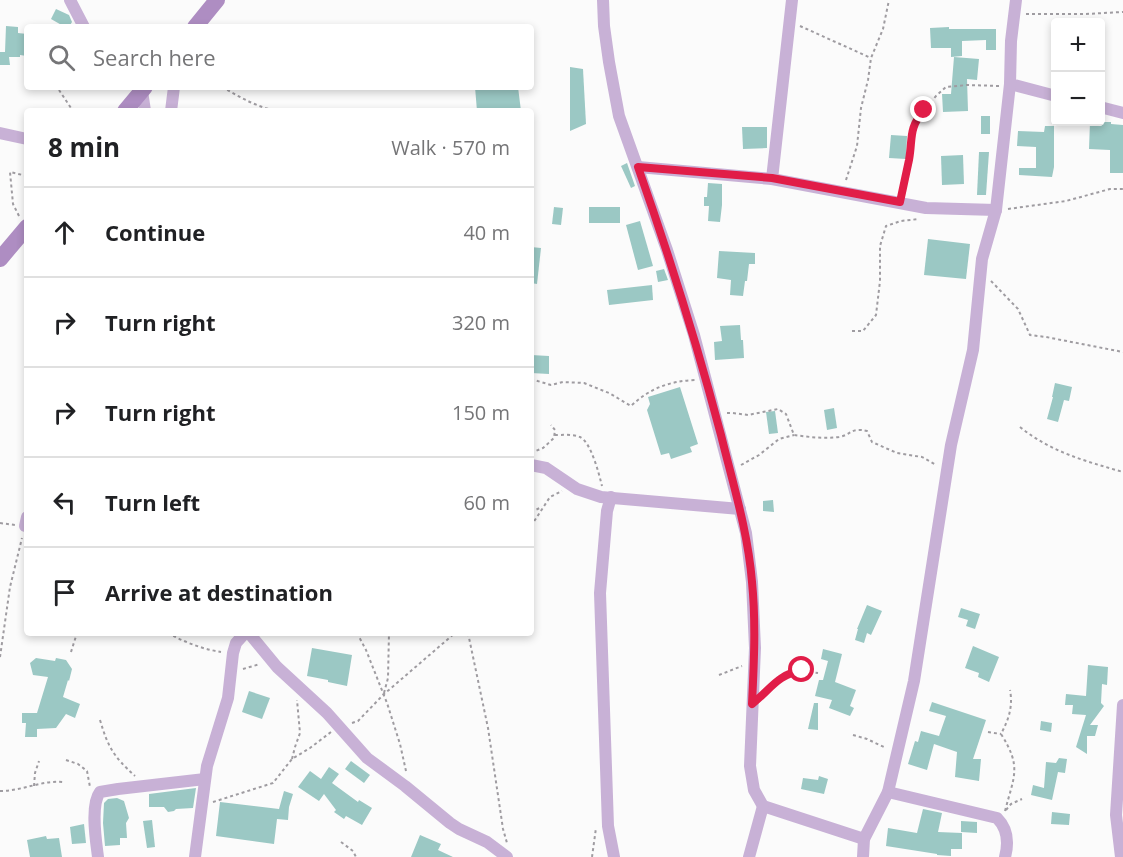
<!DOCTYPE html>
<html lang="en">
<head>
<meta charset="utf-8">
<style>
	body { margin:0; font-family:"Open Sans",sans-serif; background:#f6f6f6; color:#202124 }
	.controls { position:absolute; right:18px; top:18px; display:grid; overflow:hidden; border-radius:6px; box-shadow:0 3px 9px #0003 }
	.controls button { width:54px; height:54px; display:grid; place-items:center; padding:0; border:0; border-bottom:2px solid #e0e0e0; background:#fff; color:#202124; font:30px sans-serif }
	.stop { position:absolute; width:18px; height:18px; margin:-14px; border:4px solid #e11d48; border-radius:50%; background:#fff }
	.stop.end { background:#e11d48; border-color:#fff; box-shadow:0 2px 6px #0008 }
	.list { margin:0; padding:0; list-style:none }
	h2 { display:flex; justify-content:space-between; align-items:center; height:78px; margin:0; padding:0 24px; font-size:26px }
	h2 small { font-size:20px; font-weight:400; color:#757577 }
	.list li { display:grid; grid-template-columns:39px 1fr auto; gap:18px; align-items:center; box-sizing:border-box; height:90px; padding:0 24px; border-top:2px solid #e0e0e0 }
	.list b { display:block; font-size:22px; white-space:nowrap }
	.list em { font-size:20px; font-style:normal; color:#757577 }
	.icon { flex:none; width:33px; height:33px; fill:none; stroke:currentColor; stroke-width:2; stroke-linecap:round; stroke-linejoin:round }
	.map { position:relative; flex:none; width:1123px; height:857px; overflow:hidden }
	.search { position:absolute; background:#fff; box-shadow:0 3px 9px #0003; left:24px; top:24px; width:510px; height:66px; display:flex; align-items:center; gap:15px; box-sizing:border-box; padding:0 21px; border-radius:6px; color:#757577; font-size:22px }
	.panel { position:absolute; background:#fff; box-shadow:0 3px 9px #0003; left:24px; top:108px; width:510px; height:528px; border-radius:6px }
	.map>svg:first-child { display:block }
	.building { fill:#9bc8c4 }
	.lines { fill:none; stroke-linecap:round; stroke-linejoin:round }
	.path { stroke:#9f9ca1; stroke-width:2; stroke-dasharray:3 3; stroke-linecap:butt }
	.street { stroke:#c8b1d6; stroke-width:12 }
	.secondary { stroke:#ae8dc2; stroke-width:16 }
	.route { stroke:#e11d48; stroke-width:8 }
</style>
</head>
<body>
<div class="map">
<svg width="1123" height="857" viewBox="0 0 1123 857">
	<rect width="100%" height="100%" fill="#fbfbfb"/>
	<g class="building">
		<path d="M 56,9 L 69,15 L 72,22 L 69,27 L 65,27 L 51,19 Z"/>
		<path d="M 6,26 L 18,27 L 18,33 L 27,34 L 27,56 L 20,55 L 20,57 L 9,57 L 10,65 L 0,65 L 0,52 L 5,52 Z"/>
		<path d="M 949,27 L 949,29 L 996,29 L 996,50 L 986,50 L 986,40 L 962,41 L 962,56 L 951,57 L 951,48 L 931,48 L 930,28 Z"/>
		<path d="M 954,57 L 979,59 L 977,80 L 967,79 L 968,111 L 943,112 L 942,94 L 951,94 Z"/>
		<path d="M 570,67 L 583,69 L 586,124 L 570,131 Z"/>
		<path d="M 475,87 L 518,87 L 521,111 L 477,111 Z"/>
		<rect x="981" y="116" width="9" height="18"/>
		<path d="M 1090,122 L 1111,122 L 1111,124 L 1123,125 L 1123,173 L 1110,173 L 1110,150 L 1089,149 Z"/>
		<path d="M 1045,126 L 1054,126 L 1054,167 L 1052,177 L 1019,175 L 1019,168 L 1036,168 L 1036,147 L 1017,146 L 1018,131 L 1044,132 Z"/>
		<path d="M 742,127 L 767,127 L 767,148 L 743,149 Z"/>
		<path d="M 891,135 L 907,136 L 906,159 L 889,158 Z"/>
		<path d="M 979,152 L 989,152 L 986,195 L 977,195 Z"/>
		<path d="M 963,155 L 964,184 L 942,185 L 941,156 Z"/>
		<path d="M 627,163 L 635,186 L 631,188 L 621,166 Z"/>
		<path d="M 708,183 L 722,184 L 722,205 L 720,222 L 708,221 L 709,206 L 704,206 L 704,197 L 707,197 Z"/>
		<path d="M 554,207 L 563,208 L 561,225 L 552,224 Z"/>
		<rect x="589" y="207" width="31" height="16"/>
		<path d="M 640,221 L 653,266 L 638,270 L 626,225 Z"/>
		<path d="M 928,239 L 970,244 L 966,279 L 924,275 Z"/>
		<path d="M 531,247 L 541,248 L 537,284 L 531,283 Z"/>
		<path d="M 719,251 L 755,253 L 755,264 L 749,264 L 747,281 L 745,281 L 743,296 L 730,295 L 731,280 L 717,278 Z"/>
		<path d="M 664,269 L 668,280 L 658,282 L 656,271 Z"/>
		<path d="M 652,285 L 653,300 L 609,305 L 607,290 Z"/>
		<path d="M 740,325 L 741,340 L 743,340 L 744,358 L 715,360 L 714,342 L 722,341 L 720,326 Z"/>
		<path d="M 531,355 L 549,356 L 549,374 L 531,373 Z"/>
		<path d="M 1055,383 L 1072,387 L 1069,401 L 1064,400 L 1058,422 L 1047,419 L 1053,397 L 1052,397 Z"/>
		<path d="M 680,387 L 698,444 L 690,447 L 692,452 L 671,459 L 669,453 L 661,455 L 647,410 L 650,404 L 648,397 Z"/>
		<path d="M 834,408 L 837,428 L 827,430 L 824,410 Z"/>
		<path d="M 775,411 L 778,433 L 769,434 L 766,412 Z"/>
		<path d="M 773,500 L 774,512 L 763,511 L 763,501 Z"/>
		<path d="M 867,605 L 882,611 L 871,635 L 867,633 L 864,643 L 855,640 L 858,629 L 857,629 Z"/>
		<path d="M 961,608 L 980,614 L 975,629 L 966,626 L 968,620 L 958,617 Z"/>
		<path d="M 973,646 L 999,657 L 989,682 L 978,677 L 979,673 L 965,668 Z"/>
		<path d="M 312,648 L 352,655 L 347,686 L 328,682 L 328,680 L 307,676 Z"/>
		<path d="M 823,649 L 842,654 L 835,682 L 856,690 L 850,706 L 854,708 L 850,716 L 829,708 L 832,700 L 815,696 L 819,680 L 823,680 L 828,661 L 821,659 Z"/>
		<path d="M 36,658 L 55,661 L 56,658 L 66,660 L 72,669 L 69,681 L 68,680 L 63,697 L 80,704 L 75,718 L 66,714 L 56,728 L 37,729 L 37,737 L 25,737 L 26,723 L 22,723 L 22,713 L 37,713 L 48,677 L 33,675 L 30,663 Z"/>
		<path d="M 1088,665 L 1108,667 L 1107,685 L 1102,684 L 1101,703 L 1104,706 L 1090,725 L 1098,725 L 1095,736 L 1087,736 L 1087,754 L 1076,747 L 1086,715 L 1072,714 L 1073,705 L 1065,705 L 1066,694 L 1086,696 Z"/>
		<path d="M 249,691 L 270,698 L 262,719 L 242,712 Z"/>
		<path d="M 932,702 L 986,720 L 973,759 L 981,759 L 979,781 L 955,777 L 957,752 L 934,744 L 927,770 L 908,764 L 915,741 L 918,742 L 921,731 L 939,736 L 946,716 L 929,711 Z"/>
		<path d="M 814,703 L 818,703 L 818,730 L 808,729 Z"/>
		<path d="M 1041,721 L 1052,723 L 1051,732 L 1040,730 Z"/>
		<path d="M 1059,758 L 1067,759 L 1065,773 L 1058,772 L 1052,800 L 1031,795 L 1033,785 L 1044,788 L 1046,762 L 1056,763 Z"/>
		<path d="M 351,761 L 370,775 L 364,783 L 345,769 Z"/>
		<path d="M 329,767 L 339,774 L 332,783 L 358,802 L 359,800 L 372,808 L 362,825 L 346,816 L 344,819 L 334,812 L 336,810 L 324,794 L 319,801 L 298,787 L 310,771 L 321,779 Z"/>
		<path d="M 819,776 L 828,779 L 824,794 L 801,789 L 803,778 L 818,780 Z"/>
		<path d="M 196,788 L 193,808 L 176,809 L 174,811 L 168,812 L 164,807 L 149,807 L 149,794 Z"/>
		<path d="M 284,791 L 293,794 L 289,807 L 288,820 L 277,819 L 274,844 L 216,836 L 220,802 L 279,809 Z"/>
		<path d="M 117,798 L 124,801 L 129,818 L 126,823 L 127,838 L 120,838 L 120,845 L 105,846 L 103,823 L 104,803 L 108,799 Z"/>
		<path d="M 923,809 L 942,813 L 938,832 L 962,833 L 962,849 L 951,849 L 951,856 L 937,855 L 937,854 L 886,846 L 888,828 L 917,833 Z"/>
		<path d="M 1052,812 L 1070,814 L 1069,825 L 1051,824 Z"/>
		<path d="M 152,820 L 155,847 L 147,848 L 143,821 Z"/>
		<path d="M 961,821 L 977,822 L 977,833 L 961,832 Z"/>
		<path d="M 84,824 L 86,843 L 72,844 L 70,827 Z"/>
		<path d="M 420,835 L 441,844 L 438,850 L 453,857 L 411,857 Z"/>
		<path d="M 46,836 L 47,839 L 59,838 L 62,857 L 30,857 L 27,840 Z"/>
	</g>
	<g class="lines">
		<g class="path">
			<path d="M 1026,14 L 1085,14 L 1123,12"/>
			<path d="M 800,26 L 871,58"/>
			<path d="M 222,87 C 240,97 258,108 278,111"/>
			<path d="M 59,90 L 73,111"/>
			<path d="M 846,180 L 857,146 L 861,108 L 868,80 L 871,58 L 883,29 L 889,0"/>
			<path d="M 902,191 L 911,148 L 911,133 L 915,120 L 936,96 L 946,87 L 967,85 L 1000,86"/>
			<path d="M 1008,209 L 1066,201 L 1110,189 L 1123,189"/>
			<path d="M 19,216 L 13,204 L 10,172 L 27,176"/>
			<path d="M 991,281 L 1018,309 L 1030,335 L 1046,337 L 1123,352"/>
			<path d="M 852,331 L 863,331 L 876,315 L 880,281 L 880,246 L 886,226 L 901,221 L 919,219"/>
			<path d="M 531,379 L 551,385 L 563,382 L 584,383 L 609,393 L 631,406 C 650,388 670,381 695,380"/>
			<path d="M 727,413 L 733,413 L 748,415 L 778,409 L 786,414 L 794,435 C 809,437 824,439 839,437 C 851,435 851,427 867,431 L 872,442 L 897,453 L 922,457 L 936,465"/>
			<path d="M 1020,427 C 1051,452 1085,461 1123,472"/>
			<path d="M 555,435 C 562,435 573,434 580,437 C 591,442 599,474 602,486"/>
			<path d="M 531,453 L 543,448 L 554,438 L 555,430 L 551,425"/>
			<path d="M 741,465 L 759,455 L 779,439 L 794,435"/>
			<path d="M 531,512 L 542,507"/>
			<path d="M 0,523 L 15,525"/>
			<path d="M 531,526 L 550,497 L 562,491"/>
			<path d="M 168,633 C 184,642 202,649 221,652"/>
			<path d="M 357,633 L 366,650 L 387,703 L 400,744 L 406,771"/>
			<path d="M 468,633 L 488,728 L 503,829 L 507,843"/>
			<path d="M 71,652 L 77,633"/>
			<path d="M 0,657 L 10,587 L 22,538"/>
			<path d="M 243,669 L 260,664"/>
			<path d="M 719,675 L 742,666"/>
			<path d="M 384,693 L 388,678 L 389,633"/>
			<path d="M 764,695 C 783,674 789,669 818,673"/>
			<path d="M 100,720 C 108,747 113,756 135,776"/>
			<path d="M 352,723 L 358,721 L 383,695 L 455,633"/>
			<path d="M 988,732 L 1001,734"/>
			<path d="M 853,735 L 867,739 L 886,748"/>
			<path d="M 292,759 L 295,747 L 300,733 L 297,700"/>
			<path d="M 66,760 L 78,764 L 87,771 L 90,787"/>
			<path d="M 34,786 L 35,773 L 39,761"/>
			<path d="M 0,791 C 22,791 42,780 63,782"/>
			<path d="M 213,802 L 273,783 L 292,759 L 310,748 L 331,732"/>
			<path d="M 1006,810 L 1011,804 L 1022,799"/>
			<path d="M 1005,811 C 1014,776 1022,767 1001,734 C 1009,719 1013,706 1010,690"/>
			<path d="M 341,842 L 353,851 L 356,857"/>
			<path d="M 592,857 L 596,828"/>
		</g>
		<g class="street">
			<path d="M 70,0 L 84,27"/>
			<path d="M 603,0 L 604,26 L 609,62 L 619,116 L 667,250 L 694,335 L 746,533 L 752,582 L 755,648 L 750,766 L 754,790 L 763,806 L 864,839"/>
			<path d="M 1010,84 L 1056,96"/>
			<path d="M 139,87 L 142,91 L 145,111"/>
			<path d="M 1100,107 L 1123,113"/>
			<path d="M 171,111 L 174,87"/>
			<path d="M 0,133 L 27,139"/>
			<path d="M 638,167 L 772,179 L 926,208 L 996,210"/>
			<path d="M 772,179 L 792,0"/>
			<path d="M 531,465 L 546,468 L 577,489 L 601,497 L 740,509"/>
			<path d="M 611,497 L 607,511 L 600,593 L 608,826 L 614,857"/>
			<path d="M 25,526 L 27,517"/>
			<path d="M 249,633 L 277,667 L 327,713 L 367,758 L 405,786 L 450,823 L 459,829 L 487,842 L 507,857"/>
			<path d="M 888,792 L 997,818 C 1008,829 1009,842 1005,857"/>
			<path d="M 98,857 C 96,841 90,805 100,792 L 118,789 L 205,779"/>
			<path d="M 195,857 L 207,766 L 228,698 L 233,653 L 236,643 L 245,633"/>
			<path d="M 749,857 L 763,806"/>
			<path d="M 863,857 L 864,839 L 888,792 L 914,681 L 951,445 L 973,350 L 982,259 L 996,210 L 1010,84 L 1011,41 L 1016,0"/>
			<path d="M 1121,857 L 1116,815 L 1123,705"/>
		</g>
		<g class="secondary">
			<path d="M 195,27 L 217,0"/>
			<path d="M 125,111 L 145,87"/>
			<path d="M 0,259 L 27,227"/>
		</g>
	</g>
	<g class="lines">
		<path class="route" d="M 802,670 C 777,675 771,689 752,704 C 754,663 756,622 752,582 C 748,532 733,484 721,435 C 697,344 669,255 638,167 L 772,178 L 900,202 C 903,188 906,174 909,160 C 913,138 908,129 924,110"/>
	</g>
</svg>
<div class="controls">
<button>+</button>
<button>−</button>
</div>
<div class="stop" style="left:802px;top:670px"></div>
<div class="stop end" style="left:924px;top:110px"></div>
<div class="search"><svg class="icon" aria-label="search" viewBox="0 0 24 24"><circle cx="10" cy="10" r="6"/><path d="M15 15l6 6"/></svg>Search here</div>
<section class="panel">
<h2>8 min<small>Walk · 570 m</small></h2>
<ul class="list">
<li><svg class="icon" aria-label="ahead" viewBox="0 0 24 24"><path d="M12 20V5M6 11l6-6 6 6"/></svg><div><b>Continue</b></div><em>40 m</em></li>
<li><svg class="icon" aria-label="right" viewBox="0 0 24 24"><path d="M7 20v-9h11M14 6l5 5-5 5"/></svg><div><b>Turn right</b></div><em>320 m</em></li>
<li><svg class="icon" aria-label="right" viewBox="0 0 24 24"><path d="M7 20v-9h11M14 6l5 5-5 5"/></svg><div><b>Turn right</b></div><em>150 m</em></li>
<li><svg class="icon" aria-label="left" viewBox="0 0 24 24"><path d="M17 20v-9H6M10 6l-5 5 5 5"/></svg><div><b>Turn left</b></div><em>60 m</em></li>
<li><svg class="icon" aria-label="arrive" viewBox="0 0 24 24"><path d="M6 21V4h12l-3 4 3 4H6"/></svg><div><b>Arrive at destination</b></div></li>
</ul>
</section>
</div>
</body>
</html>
